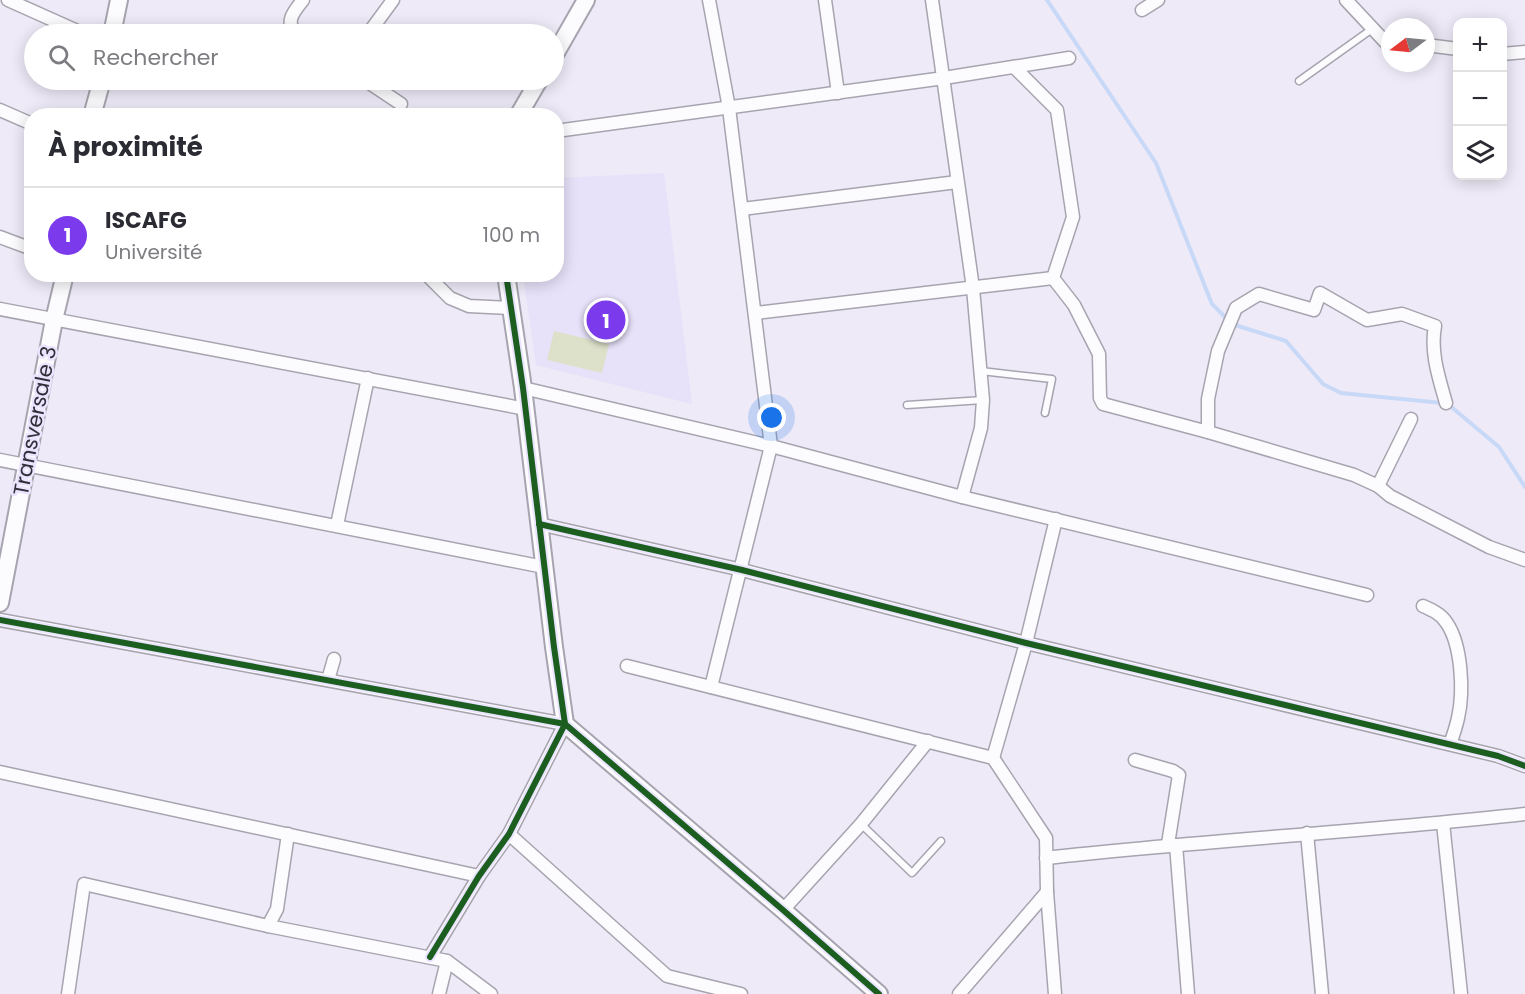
<!DOCTYPE html>
<html lang="fr">
<head>
<meta charset="utf-8">
<style>
	body { margin:0; font-family:Poppins,sans-serif; background:#f2f2f3; color:#2b2b33 }
	.controls { position:absolute; right:18px; top:18px; display:grid; overflow:hidden; border-radius:12px; box-shadow:0 3px 15px #0003 }
	.controls button { width:54px; height:54px; display:grid; place-items:center; padding:0; border:0; border-bottom:2px solid #e1e1e2; background:#fff; color:#2b2b33; font:30px sans-serif }
	.compass { position:absolute; left:1381px; top:18px; width:54px; height:54px; border-radius:50%; background:#fff; box-shadow:0 3px 15px #0003; rotate:254deg }
	.you { position:absolute; left:772px; top:418px; width:21px; height:21px; margin:-15px; border:4px solid #fff; border-radius:50%; background:#1a73e8; box-shadow:0 0 0 9px #1a73e833 }
	.badge { display:grid; place-items:center; width:39px; height:39px; border-radius:50%; background:#7c3aed; color:#fff; font-size:20px; font-weight:700 }
	.pin { position:absolute; translate:-50% -50%; border:3px solid #fff; box-shadow:0 2px 6px #0006 }
	.list { margin:0; padding:0; list-style:none }
	h2 { display:flex; justify-content:space-between; align-items:center; height:78px; margin:0; padding:0 24px; font-size:26px }
	h2 small { font-size:20px; font-weight:400; color:#7c7c81 }
	.list li { display:grid; grid-template-columns:39px 1fr auto; gap:18px; align-items:center; box-sizing:border-box; height:96px; padding:0 24px; border-top:2px solid #e1e1e2 }
	.list b { display:block; font-size:22px; white-space:nowrap }
	.list p { margin:0; font-size:20px; white-space:nowrap; color:#7c7c81 }
	.list em { font-size:20px; font-style:normal; color:#7c7c81 }
	.icon { flex:none; width:33px; height:33px; fill:none; stroke:currentColor; stroke-width:2; stroke-linecap:round; stroke-linejoin:round }
	.map { position:relative; flex:none; width:1525px; height:994px; overflow:hidden }
	.search { position:absolute; background:#fff; box-shadow:0 3px 15px #0003; left:24px; top:24px; width:540px; height:66px; display:flex; align-items:center; gap:15px; box-sizing:border-box; padding:0 21px; border-radius:33px; color:#7c7c81; font-size:22px }
	.panel { position:absolute; background:#fff; box-shadow:0 3px 15px #0003; left:24px; top:108px; width:540px; height:174px; border-radius:24px }
	.map>svg:first-child { display:block }
	.built { fill:#e7e1f9 }
	.green { fill:#dde1c9 }
	.lines { fill:none; stroke-linecap:round; stroke-linejoin:round }
	.stream { stroke:#c8d8f7; stroke-width:4 }
	.lane-casing { stroke:#a7a4af; stroke-width:9 }
	.street-casing { stroke:#a7a4af; stroke-width:15 }
	.secondary-casing { stroke:#a7a4af; stroke-width:20 }
	.lane { stroke:#fcfcfe; stroke-width:6 }
	.street { stroke:#fcfcfe; stroke-width:12 }
	.secondary { stroke:#fcfcfe; stroke-width:16 }
	.cycleway-casing { stroke:#ebe4fe; stroke-width:10 }
	.cycleway { stroke:#1b5e20; stroke-width:6 }
	.labels { text-anchor:middle; stroke-width:5; stroke-linejoin:round; paint-order:stroke }
	.street-label { font-size:21px; fill:#312f39; stroke:#ebe4fe }
</style>
</head>
<body>
<div class="map">
<svg width="1525" height="994" viewBox="0 0 1525 994">
	<rect width="100%" height="100%" fill="#eeeaf8"/>
	<path class="built" d="M 664,173 L 692,404 L 536,365 L 523,275 L 556,274 L 557,178 Z"/>
	<path class="green" d="M 554,331 L 609,344 L 602,373 L 547,360 Z"/>
	<g class="lines">
		<g class="stream">
			<path d="M 1047,0 L 1156,163 L 1212,304 L 1232,324 L 1286,341 L 1323,384 L 1341,393 L 1442,403"/>
			<path d="M 1449,405 L 1499,447 L 1525,487"/>
		</g>
		<g class="lane-casing">
			<g id="lane">
				<path d="M 1299,81 L 1372,29"/>
				<path d="M 981,371 L 1052,379 L 1045,413"/>
				<path d="M 907,405 L 983,400"/>
				<path d="M 861,824 L 912,873 L 941,841"/>
			</g>
		</g>
		<g class="street-casing">
			<g id="street">
				<path d="M 8,0 L 84,34"/>
				<path d="M 709,0 L 729,108 L 771,446 L 711,687"/>
				<path d="M 825,0 L 838,93"/>
				<path d="M 932,0 L 973,288 L 983,400 L 981,428 L 962,497"/>
				<path d="M 1346,0 L 1390,47"/>
				<path d="M 1142,10 L 1158,0"/>
				<path d="M 298,34 C 283,24 294,11 303,0"/>
				<path d="M 368,34 L 393,0"/>
				<path d="M 1426,45 L 1458,49"/>
				<path d="M 1502,54 L 1525,52"/>
				<path d="M 1014,67 L 1057,110 L 1073,217 L 1053,278"/>
				<path d="M 365,80 L 401,104"/>
				<path d="M 0,110 L 32,124"/>
				<path d="M 556,131 L 944,78 L 1069,58"/>
				<path d="M 742,209 L 957,182"/>
				<path d="M 0,237 L 32,249"/>
				<path d="M 426,274 L 450,298 L 469,306 L 510,308"/>
				<path d="M 1053,278 L 1074,305 L 1099,354 L 1100,398 L 1103,404 L 1208,432 L 1354,475 L 1378,486 L 1390,496 L 1489,547 L 1525,560"/>
				<path d="M 0,309 L 526,409"/>
				<path d="M 755,313 L 1053,278"/>
				<path d="M 523,388 L 771,446 L 962,497 L 1367,595"/>
				<path d="M 1208,432 L 1208,399 L 1218,351 L 1236,308 L 1259,294 L 1314,310 L 1320,293 L 1367,320 L 1402,314 L 1435,326 C 1430,352 1439,378 1446,403"/>
				<path d="M 0,460 L 544,567"/>
				<path d="M 1378,486 L 1411,419"/>
				<path d="M 539,524 L 742,570 L 1026,643 L 1498,756 L 1525,766"/>
				<path d="M 337,525 L 368,378"/>
				<path d="M 1423,606 C 1432,610 1441,614 1446,622 C 1462,644 1464,692 1458,718 C 1456,727 1453,736 1450,744"/>
				<path d="M 0,620 L 565,724 L 509,834 L 479,876 L 430,957"/>
				<path d="M 627,666 L 993,758 L 1046,838 L 1047,892 L 1055,994"/>
				<path d="M 328,680 L 334,659"/>
				<path d="M 993,758 L 1026,643 L 1056,519"/>
				<path d="M 1135,760 L 1173,771 L 1179,775 L 1168,844"/>
				<path d="M 0,772 L 479,876"/>
				<path d="M 1443,823 L 1461,994"/>
				<path d="M 1307,833 L 1322,994"/>
				<path d="M 509,834 L 667,976 L 741,994"/>
				<path d="M 1176,845 L 1188,994"/>
				<path d="M 1046,858 C 1206,840 1366,832 1525,814"/>
				<path d="M 783,910 L 861,824 L 928,741"/>
				<path d="M 268,926 L 277,909 L 288,834"/>
				<path d="M 68,994 L 84,884 L 268,926 L 447,961 L 491,994"/>
				<path d="M 439,994 L 447,961"/>
				<path d="M 959,994 L 1047,892"/>
			</g>
		</g>
		<g class="secondary-casing">
			<g id="secondary">
				<path d="M 112,34 L 119,0"/>
				<path d="M 554,56 L 586,0"/>
				<path d="M 92,116 L 102,80"/>
				<path d="M 518,116 L 539,80"/>
				<path d="M 506,274 L 523,388 L 554,647 L 565,724 L 783,910 L 879,994"/>
				<path d="M 0,603 L 54,320 L 65,274"/>
			</g>
		</g>
		<use href="#lane" class="lane"/>
		<use href="#street" class="street"/>
		<use href="#secondary" class="secondary"/>
		<g class="cycleway-casing">
			<g id="cycleway">
				<path d="M 506,274 L 523,388 L 554,647 L 565,724 L 783,910 L 879,994"/>
				<path d="M 539,524 L 742,570 L 1026,643 L 1498,756 L 1525,766"/>
				<path d="M 0,620 L 565,724 L 509,834 L 479,876 L 430,957"/>
			</g>
		</g>
		<use href="#cycleway" class="cycleway"/>
	</g>
	<g class="labels">
		<g class="street-label">
			<text transform="translate(35 421) rotate(-79)" y="7">Transversale 3</text>
		</g>
	</g>
</svg>
<div class="controls">
<button>+</button>
<button>−</button>
<button><svg class="icon" aria-label="layers" viewBox="0 0 24 24"><path d="M12 4l9 5-9 5-9-5zM3 14l9 5 9-5"/></svg></button>
</div>
<svg class="compass" viewBox="-18 -18 36 36"><path d="M0-13l5 13h-10z" fill="#e53935"/><path d="M0 13l5-13h-10z" fill="#7c7c81"/></svg>
<div class="you"></div>
<div class="pin badge" style="left:606px;top:320px">1</div>
<div class="search"><svg class="icon" aria-label="search" viewBox="0 0 24 24"><circle cx="10" cy="10" r="6"/><path d="M15 15l6 6"/></svg>Rechercher</div>
<section class="panel">
<h2>À proximité<small></small></h2>
<ul class="list">
<li><span class="badge">1</span><div><b>ISCAFG</b><p>Université</p></div><em>100 m</em></li>
</ul>
</section>
</div>
</body>
</html>
